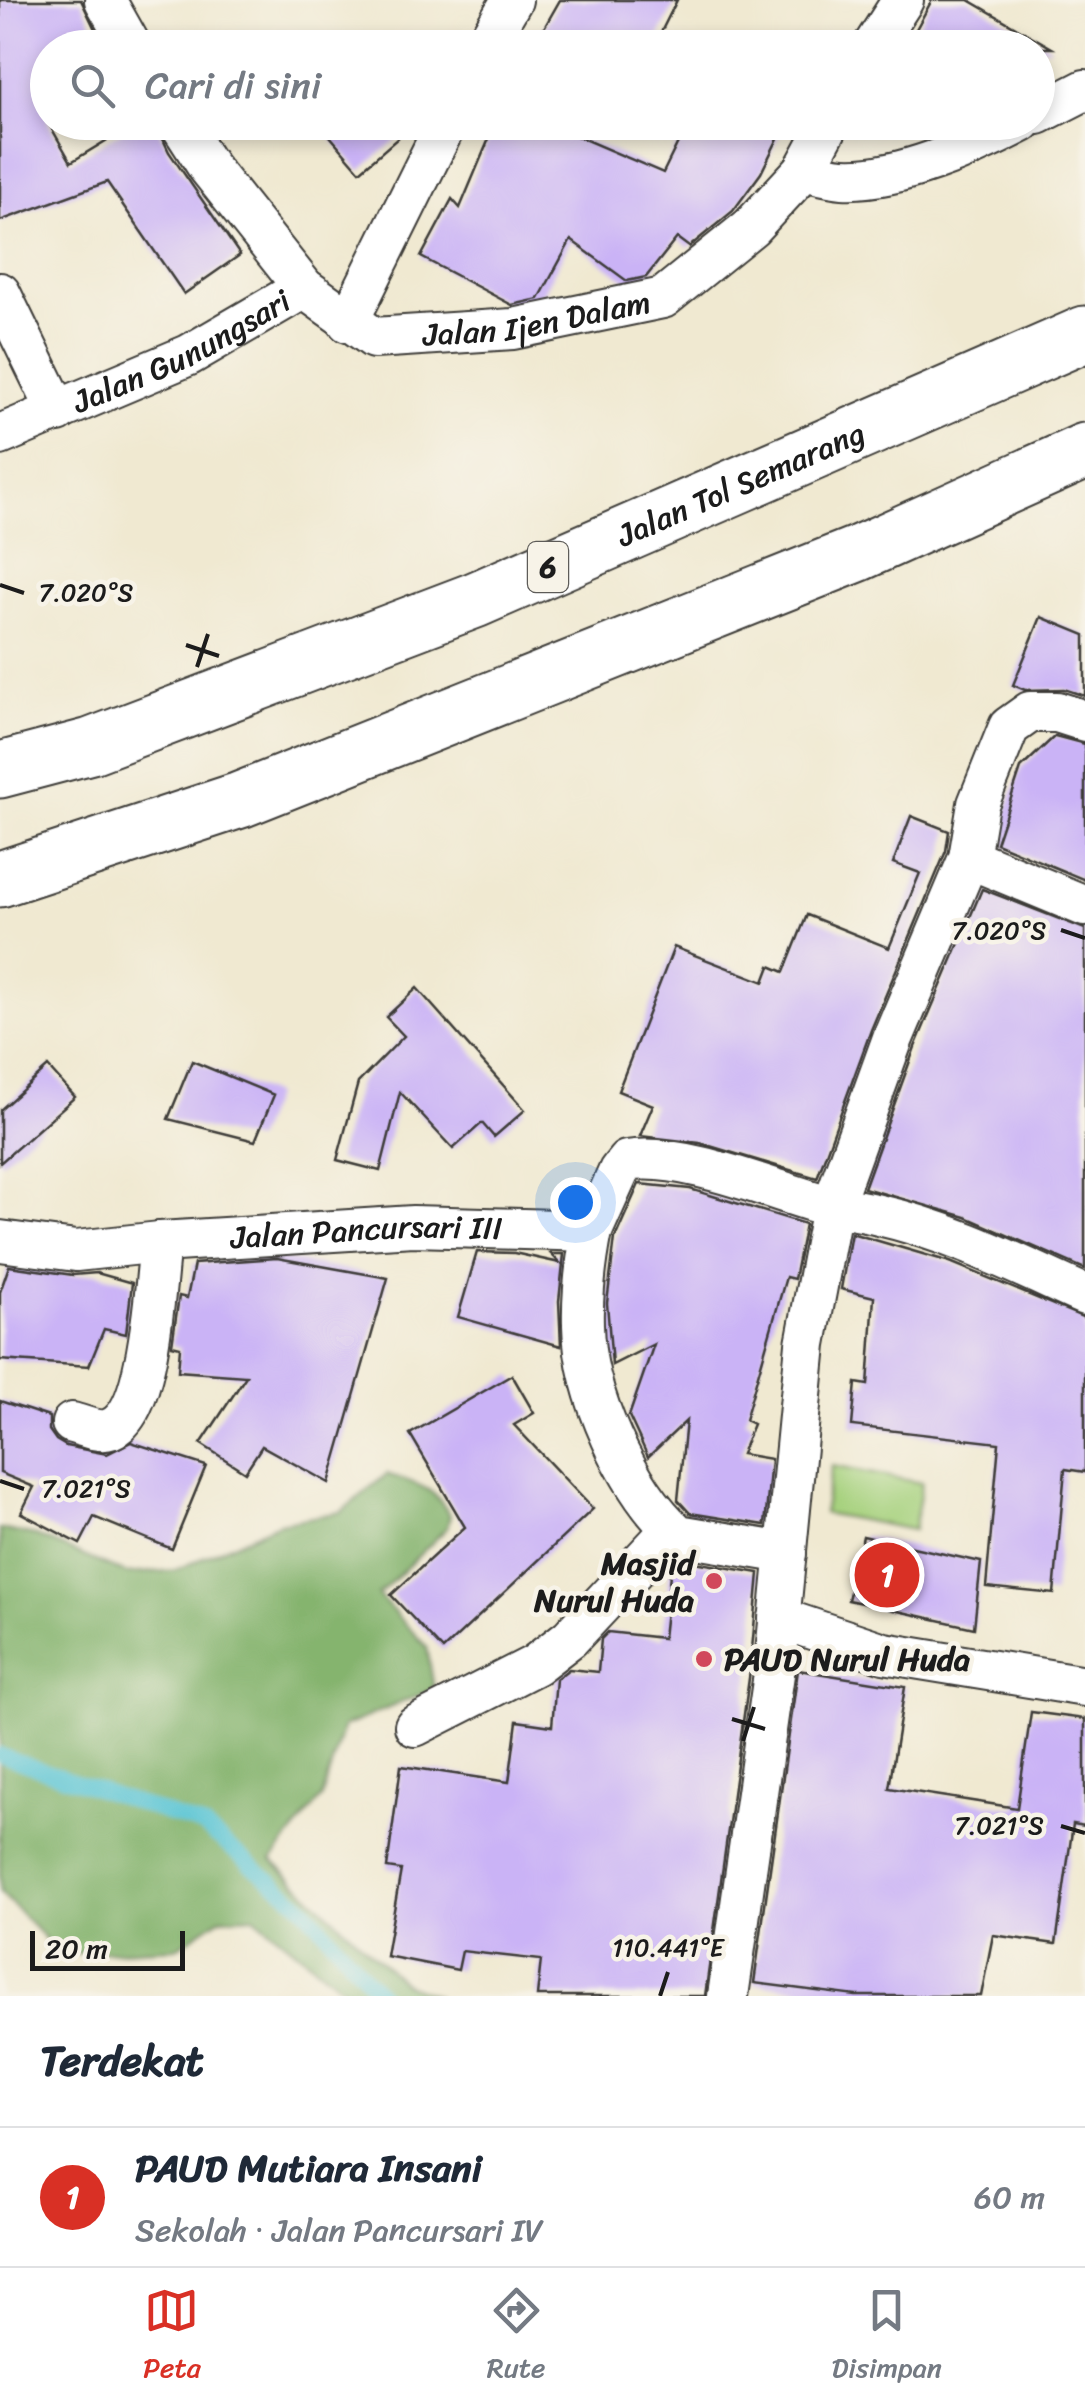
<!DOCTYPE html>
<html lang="id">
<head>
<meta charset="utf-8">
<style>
	body { margin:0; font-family:Sriracha,sans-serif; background:#f2f2f3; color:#1f2937 }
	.scale { position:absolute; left:30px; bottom:25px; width:155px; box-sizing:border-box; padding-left:10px; border:5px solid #1c1c1c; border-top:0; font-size:28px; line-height:35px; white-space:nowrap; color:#1c1c1c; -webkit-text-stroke:8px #f7f3e8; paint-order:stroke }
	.you { position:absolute; left:575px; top:1202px; width:35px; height:35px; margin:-25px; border:8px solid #fff; border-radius:50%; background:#1a73e8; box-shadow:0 0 0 15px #1a73e833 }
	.badge { display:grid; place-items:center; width:65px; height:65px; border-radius:50%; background:#d93025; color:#fff; font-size:32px; font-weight:700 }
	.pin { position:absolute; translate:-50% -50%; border:5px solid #fff; box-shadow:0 2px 10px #0006 }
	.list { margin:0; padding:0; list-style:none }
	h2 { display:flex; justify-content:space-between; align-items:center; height:130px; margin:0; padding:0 40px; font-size:42px }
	h2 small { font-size:32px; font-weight:400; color:#747a83 }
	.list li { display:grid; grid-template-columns:65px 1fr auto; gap:30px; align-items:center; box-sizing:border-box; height:140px; padding:0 40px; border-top:2px solid #e0e1e3 }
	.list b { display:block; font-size:38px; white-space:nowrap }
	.list p { margin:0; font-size:32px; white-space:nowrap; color:#747a83 }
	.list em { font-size:32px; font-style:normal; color:#747a83 }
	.icon { flex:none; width:55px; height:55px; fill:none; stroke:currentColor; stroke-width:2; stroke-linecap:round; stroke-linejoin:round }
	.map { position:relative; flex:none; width:1085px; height:1996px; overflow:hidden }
	.search { position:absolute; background:#fff; box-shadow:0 5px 15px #0003; left:30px; right:30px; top:30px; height:110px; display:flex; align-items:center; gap:25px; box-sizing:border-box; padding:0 35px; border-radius:55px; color:#747a83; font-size:38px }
	.sheet { height:270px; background:#fff }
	nav { display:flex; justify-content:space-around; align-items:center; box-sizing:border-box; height:140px; border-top:2px solid #e0e1e3; background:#fff; font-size:28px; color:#747a83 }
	nav a { display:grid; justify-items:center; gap:5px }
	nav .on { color:#d93025 }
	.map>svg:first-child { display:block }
	.green { fill:#a7d27f; stroke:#62774e; stroke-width:2.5 }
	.forest { fill:#85b46e; stroke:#506845; stroke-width:2.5 }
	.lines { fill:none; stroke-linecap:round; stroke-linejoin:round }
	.stream { stroke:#5ac5d4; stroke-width:15 }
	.building { fill:#cab3f6 }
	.minor-casing { stroke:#3c3b37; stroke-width:44 }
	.motorway-casing { stroke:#3c3b37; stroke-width:59 }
	.minor { stroke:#fff; stroke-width:40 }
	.motorway { stroke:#fff; stroke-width:55 }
	.ticks { fill:none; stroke:#1c1c1c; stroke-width:4 }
	.poi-dot { fill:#d1495b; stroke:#f7f3e8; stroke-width:4 }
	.labels { text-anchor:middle; stroke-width:9; stroke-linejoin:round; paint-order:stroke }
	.shield { fill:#f7f3e8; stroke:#5e5c59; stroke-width:2.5 }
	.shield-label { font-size:30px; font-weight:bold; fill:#1c1c1c }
	.street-label { font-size:32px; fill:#1c1c1c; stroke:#f7f3e8 }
	.poi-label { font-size:32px; font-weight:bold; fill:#1c1c1c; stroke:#f7f3e8; text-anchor:end }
	.ticks-label { font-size:25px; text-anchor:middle; fill:#1c1c1c; stroke:#f7f3e8; stroke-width:9; stroke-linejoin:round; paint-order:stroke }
</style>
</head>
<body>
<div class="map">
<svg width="1085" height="1996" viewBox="0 0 1085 1996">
	<rect width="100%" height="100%" fill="#f7f3e8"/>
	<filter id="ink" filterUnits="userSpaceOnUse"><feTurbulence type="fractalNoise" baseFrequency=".01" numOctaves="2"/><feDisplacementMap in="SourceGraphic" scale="20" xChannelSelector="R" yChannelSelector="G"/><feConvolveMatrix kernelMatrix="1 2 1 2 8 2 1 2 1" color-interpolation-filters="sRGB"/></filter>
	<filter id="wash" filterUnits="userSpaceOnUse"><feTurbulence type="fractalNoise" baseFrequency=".0048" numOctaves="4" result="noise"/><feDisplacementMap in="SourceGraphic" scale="40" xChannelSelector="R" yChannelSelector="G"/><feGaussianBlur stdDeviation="2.25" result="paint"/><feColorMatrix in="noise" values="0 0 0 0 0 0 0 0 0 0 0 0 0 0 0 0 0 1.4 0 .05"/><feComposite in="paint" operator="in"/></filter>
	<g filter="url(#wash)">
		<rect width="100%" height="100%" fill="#f0e9d1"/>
		<path class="green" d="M 832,1466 L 922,1483 L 914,1530 L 823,1513 Z"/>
		<path class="forest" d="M 387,1474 C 419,1485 433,1485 450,1516 L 447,1528 L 378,1595 L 427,1647 L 434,1689 L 343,1727 L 322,1797 L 272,1860 L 405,1984 L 438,1996 L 352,1996 L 254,1916 L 220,1918 L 176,1948 L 60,1954 L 0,1892 L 0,1529 L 36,1536 L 127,1574 L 176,1570 L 279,1523 L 341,1512 Z"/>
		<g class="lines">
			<path class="stream" d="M 0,1755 L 204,1827 L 303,1906 L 382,1996"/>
		</g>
		<g id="blocks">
			<g class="building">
				<path d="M 0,0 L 81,0 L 104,48 L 48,48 L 48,122 L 71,162 L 137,122 L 155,122 L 169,152 L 240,255 L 184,294 L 107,182 L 0,221 Z"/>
				<path d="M 560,0 L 677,0 L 653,48 L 562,48 L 540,35 Z"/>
				<path d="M 932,0 L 969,0 L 1052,48 L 940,48 L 914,33 Z"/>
				<path d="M 318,122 L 384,122 L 398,138 L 360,171 Z"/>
				<path d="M 496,122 L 544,122 L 663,173 L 688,122 L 786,122 L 761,173 L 733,211 L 689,247 L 677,238 L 646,277 L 627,281 L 571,240 L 539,299 L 512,305 L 421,257 L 452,199 L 460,208 Z"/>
				<path d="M 1041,617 L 1085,635 L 1085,696 L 1064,689 L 1025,690 L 1013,685 Z"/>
				<path d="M 1055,736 L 1085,744 L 1085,880 L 996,843 L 1021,768 Z"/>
				<path d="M 911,816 L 949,831 L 946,851 L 871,1030 L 817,1178 L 700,1143 L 640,1136 L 653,1105 L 618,1091 L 674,947 L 764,982 L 770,966 L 784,972 L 807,915 L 889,948 L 920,873 L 893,863 Z"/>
				<path d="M 982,889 L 1085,929 L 1085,1269 L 966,1217 L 864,1188 L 915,1047 Z"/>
				<path d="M 417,988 L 525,1110 L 494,1137 L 482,1123 L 453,1149 L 400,1092 L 380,1171 L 337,1160 L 358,1083 L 404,1036 L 386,1017 Z"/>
				<path d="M 192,1061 L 274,1095 L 255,1141 L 168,1119 Z"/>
				<path d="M 48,1067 L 75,1097 L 0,1163 L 0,1110 Z"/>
				<path d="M 639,1184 L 690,1189 L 805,1224 L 794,1279 L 786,1277 L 745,1420 L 753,1424 L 741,1454 L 771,1459 L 765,1525 L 690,1513 L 678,1500 L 686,1421 L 648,1457 L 629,1416 L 654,1344 L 612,1365 L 607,1303 L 615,1238 Z"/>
				<path d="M 851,1233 L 950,1262 L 1085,1318 L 1085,1472 L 1065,1469 L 1054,1594 L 986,1587 L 999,1443 L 852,1426 L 856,1383 L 868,1385 L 874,1297 L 841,1289 Z"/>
				<path d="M 477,1252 L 514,1253 L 560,1263 L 551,1254 L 564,1254 L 559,1301 L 561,1346 L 458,1317 Z"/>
				<path d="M 277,1258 L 388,1278 L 329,1483 L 262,1446 L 245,1472 L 201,1444 L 246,1376 L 178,1371 L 180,1347 L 172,1345 L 179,1296 L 187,1298 L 194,1264 Z"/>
				<path d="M 9,1266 L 73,1275 L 97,1273 L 132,1283 L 126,1334 L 104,1329 L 89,1366 L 0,1360 L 0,1292 Z"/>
				<path d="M 512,1375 L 534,1413 L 514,1425 L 593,1509 L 443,1650 L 391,1595 L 465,1527 L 410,1434 Z"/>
				<path d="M 0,1401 L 49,1417 L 49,1430 L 56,1440 L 66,1446 L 107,1454 L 131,1442 L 206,1466 L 172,1549 L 94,1517 L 80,1544 L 21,1513 L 34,1487 L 0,1473 Z"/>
				<path d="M 863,1536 L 981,1562 L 974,1628 L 848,1600 Z"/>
				<path d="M 677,1559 L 759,1573 L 750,1671 L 705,1996 L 537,1996 L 541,1960 L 462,1951 L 458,1970 L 386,1956 L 401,1870 L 387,1868 L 401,1766 L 509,1782 L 517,1721 L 552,1726 L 556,1679 L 569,1669 L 598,1672 L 601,1639 L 608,1632 L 663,1638 L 671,1565 Z"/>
				<path d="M 798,1670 L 905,1687 L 889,1788 L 1017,1808 L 1031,1712 L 1085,1719 L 1085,1826 L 1073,1824 L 1056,1944 L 993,1935 L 981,1996 L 856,1996 L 754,1983 Z"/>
			</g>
		</g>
	</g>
	<g filter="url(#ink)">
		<use href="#blocks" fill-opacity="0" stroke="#3c3b37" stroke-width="2.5"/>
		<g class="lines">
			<g class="minor-casing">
				<g id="minor">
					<path d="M 105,0 L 132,48"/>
					<path d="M 484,48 L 512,0"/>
					<path d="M 872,48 L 903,0"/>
					<path d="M 1038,114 L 1085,90"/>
					<path id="s1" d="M 179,122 L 208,167 L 304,288 L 374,338 L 513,329 L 663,298 L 751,227 L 804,170 L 830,122"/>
					<path d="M 804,170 C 816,173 830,177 843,178 C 897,181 974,147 1022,122"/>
					<path d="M 0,293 L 58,412"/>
					<path d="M 348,322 L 447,122"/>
					<path id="s2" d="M 0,435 L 189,355 L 304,288"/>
					<path d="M 969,858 L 1085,906"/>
					<path d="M 592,1231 C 586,1262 582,1294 583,1325 C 584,1393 627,1489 678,1535 L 786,1553"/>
					<path id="s3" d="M 0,1241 L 76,1251 L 160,1242 L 413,1226 L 592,1231 L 619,1171 L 627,1161 C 678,1152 762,1186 812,1201 C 834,1208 857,1209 879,1215 C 951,1231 1018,1265 1085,1295"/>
					<path d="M 72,1423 C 84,1426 99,1433 110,1429 C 151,1413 155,1282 160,1242"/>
					<path d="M 779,1618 L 884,1653 L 1085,1686"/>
					<path d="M 415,1726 L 535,1665 L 570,1638 L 672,1529"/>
					<path d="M 728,1996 L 774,1674 L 806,1344 L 832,1207 L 893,1038 L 969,858 L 978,804 L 1009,727 L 1030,712 L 1057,712 L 1085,721"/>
				</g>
			</g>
			<g class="motorway-casing">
				<g id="motorway">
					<path id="s4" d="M 0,770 L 91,746 L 475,600 L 1085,334"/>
					<path d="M 0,879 L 240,800 L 857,554 L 1085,451"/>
				</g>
			</g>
			<use href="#minor" class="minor"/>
			<use href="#motorway" class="motorway"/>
		</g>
	</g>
	<path class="ticks" d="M 0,585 L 24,593M 186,645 L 219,656M 197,667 L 208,634M 1061,930 L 1085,938M 0,1481 L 24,1489M 732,1719 L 765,1729M 743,1741 L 754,1707M 1061,1826 L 1085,1833M 660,1996 L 668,1972"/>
	<g class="poi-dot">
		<circle cx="714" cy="1581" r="10"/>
		<circle cx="704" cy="1659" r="10"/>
	</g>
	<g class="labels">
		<rect class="shield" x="528" y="542" width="40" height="50" rx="8"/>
		<g class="shield-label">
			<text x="548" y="577">6</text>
		</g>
		<g class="street-label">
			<text dy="11" stroke="none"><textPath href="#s1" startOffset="458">Jalan Ijen Dalam</textPath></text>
			<text dy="11" stroke="none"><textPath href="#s2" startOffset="200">Jalan Gunungsari</textPath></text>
			<text dy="11" stroke="none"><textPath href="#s4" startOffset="795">Jalan Tol Semarang</textPath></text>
			<text dy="11" stroke="none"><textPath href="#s3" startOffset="368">Jalan Pancursari III</textPath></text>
		</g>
		<g class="poi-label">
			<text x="694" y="1574">Masjid<tspan x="694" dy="37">Nurul Huda</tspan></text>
			<text x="724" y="1670" text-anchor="start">PAUD Nurul Huda</text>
		</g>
	</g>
	<g class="ticks-label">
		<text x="86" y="601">7.020°S</text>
		<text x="999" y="939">7.020°S</text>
		<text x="86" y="1497">7.021°S</text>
		<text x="999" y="1834">7.021°S</text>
		<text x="668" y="1956">110.441°E</text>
	</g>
</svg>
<div class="scale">20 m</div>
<div class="you"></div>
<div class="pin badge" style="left:887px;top:1575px">1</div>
<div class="search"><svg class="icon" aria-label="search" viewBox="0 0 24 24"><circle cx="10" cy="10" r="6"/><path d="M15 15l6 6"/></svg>Cari di sini</div>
</div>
<section class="sheet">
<h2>Terdekat<small></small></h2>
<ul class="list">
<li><span class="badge">1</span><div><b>PAUD Mutiara Insani</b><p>Sekolah · Jalan Pancursari IV</p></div><em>60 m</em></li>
</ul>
</section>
<nav>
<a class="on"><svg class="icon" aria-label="map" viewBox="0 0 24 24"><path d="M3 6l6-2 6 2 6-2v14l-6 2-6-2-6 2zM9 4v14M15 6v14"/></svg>Peta</a>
<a><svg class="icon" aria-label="directions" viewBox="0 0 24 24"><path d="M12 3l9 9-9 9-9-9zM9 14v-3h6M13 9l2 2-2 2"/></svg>Rute</a>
<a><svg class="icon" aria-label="saved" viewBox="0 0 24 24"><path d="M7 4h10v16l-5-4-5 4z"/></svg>Disimpan</a>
</nav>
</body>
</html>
